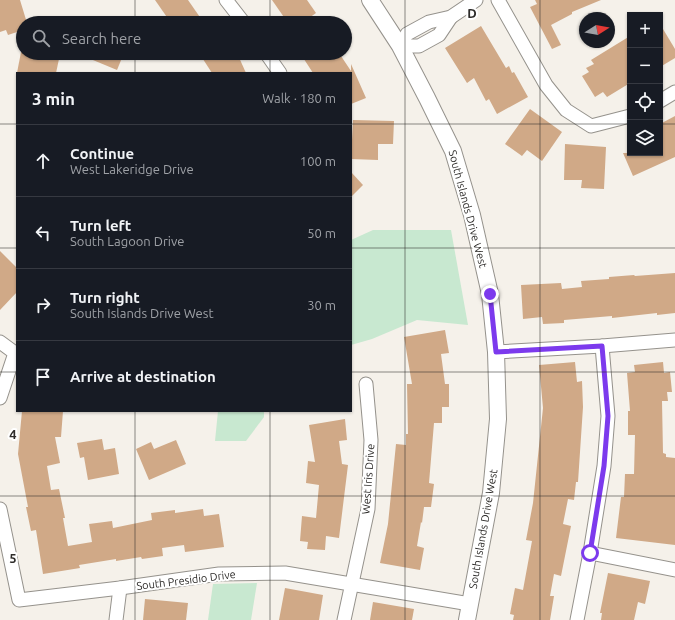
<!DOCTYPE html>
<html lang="en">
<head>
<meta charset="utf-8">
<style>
	body { margin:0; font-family:Ubuntu,sans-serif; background:#242831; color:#f1f3f6 }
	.controls { position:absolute; right:12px; top:12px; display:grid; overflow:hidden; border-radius:0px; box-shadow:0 1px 3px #0004 }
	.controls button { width:36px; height:36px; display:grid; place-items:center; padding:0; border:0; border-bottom:1px solid #363941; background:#171b24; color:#f1f3f6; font:20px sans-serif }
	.compass { position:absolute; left:579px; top:12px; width:36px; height:36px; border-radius:50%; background:#171b24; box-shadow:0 1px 3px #0004; rotate:79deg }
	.stop { position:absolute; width:12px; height:12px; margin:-9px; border:3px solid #7c3aed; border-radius:50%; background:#fff }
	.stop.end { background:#7c3aed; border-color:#fff; box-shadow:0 1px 4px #0008 }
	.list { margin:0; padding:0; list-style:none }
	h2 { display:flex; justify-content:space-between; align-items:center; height:52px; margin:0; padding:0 16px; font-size:17px }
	h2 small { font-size:13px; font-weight:400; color:#9ea1a6 }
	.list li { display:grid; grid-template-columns:26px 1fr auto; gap:12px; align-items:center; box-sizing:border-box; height:72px; padding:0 16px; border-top:1px solid #363941 }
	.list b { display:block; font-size:15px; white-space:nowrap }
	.list p { margin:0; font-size:13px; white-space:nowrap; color:#9ea1a6 }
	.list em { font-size:13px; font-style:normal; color:#9ea1a6 }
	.icon { flex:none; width:22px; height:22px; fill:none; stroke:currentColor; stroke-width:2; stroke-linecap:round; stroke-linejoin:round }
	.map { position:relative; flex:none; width:675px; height:620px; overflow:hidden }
	.search { position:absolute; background:#171b24; box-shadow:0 1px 3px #0004; left:16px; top:16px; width:336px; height:44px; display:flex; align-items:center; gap:10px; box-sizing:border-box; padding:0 14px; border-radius:22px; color:#9ea1a6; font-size:15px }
	.panel { position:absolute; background:#171b24; box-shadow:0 1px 3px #0004; left:16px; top:72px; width:336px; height:340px; border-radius:0px }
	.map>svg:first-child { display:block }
	.green { fill:#c8e8d0 }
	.building { fill:#d0a987 }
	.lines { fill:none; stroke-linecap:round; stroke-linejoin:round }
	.minor-casing { stroke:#95928c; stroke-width:15 }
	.tertiary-casing { stroke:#95928c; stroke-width:18 }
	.minor { stroke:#fff; stroke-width:13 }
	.tertiary { stroke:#fff; stroke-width:16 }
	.route { stroke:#7c3aed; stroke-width:5 }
	.grid { fill:none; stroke:#2e2c2a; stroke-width:1; stroke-opacity:0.55 }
	.labels { text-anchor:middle; stroke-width:4; stroke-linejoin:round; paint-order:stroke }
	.street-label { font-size:11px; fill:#2e2c2a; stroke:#fff }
	.grid-label { font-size:13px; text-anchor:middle; font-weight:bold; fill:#2e2c2a; stroke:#fff; stroke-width:4; stroke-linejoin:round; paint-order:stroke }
</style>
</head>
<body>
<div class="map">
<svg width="675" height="620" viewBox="0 0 675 620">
	<rect width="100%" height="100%" fill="#f5f1ea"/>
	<g class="green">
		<path d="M 373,230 L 451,230 L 468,325 L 417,320 L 372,339 L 351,345 L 351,240 Z"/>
		<path d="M 218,411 L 264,411 L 264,417 L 246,441 L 215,441 Z"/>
		<path d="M 257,583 L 251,620 L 208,620 L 213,584 Z"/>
	</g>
	<g class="building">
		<path d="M 0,0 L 20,0 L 27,23 L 23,23 L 23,30 L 8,35 L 6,30 L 0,32 Z"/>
		<path d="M 155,0 L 188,0 L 204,23 L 171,23 Z"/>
		<path d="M 272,0 L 307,0 L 316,13 L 302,23 L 288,23 Z"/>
		<path d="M 535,0 L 601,0 L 572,12 L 572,14 L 551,25 L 561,45 L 552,49 L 530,7 L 537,4 Z"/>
		<path d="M 660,24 L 675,49 L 675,58 L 660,67 Z"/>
		<path d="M 481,26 L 506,68 L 509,66 L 512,73 L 514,72 L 528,97 L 497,114 L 489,99 L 486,101 L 474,78 L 467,83 L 445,48 Z"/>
		<path d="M 630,36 L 630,83 L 607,97 L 603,92 L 595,97 L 582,76 L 589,72 L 586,68 L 594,64 L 591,60 Z"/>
		<path d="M 21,52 L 59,59 L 56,73 L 17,73 Z"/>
		<path d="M 76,53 L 124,53 L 117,70 Z"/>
		<path d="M 199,53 L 237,53 L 246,73 L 212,73 Z"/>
		<path d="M 300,53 L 339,53 L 351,71 L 351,64 L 366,98 L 351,104 L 351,73 L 313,73 Z"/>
		<path d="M 530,109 L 562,132 L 542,161 L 527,150 L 522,156 L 505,144 Z"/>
		<path d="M 675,116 L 675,157 L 633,176 L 623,153 L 660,153 L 660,124 Z"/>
		<path d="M 353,120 L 394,121 L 393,144 L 378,144 L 378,160 L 351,159 Z"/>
		<path d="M 565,144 L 606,147 L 604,189 L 581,188 L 582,180 L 564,180 Z"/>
		<path d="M 351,172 L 363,185 L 351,197 Z"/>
		<path d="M 0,251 L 17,268 L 17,292 L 0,310 Z"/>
		<path d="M 675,273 L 675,313 L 657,315 L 657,313 L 612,318 L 612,316 L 564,320 L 564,323 L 543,324 L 542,317 L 523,319 L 521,285 L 561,283 L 562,289 L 582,287 L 581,281 L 609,279 L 609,277 L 634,275 L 635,276 Z"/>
		<path d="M 445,330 L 449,353 L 441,354 L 445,384 L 449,384 L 449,407 L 442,407 L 442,423 L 434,423 L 429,483 L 434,484 L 431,507 L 424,507 L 422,523 L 421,522 L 417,546 L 424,548 L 420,570 L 380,563 L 388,524 L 396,444 L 406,445 L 406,434 L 408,434 L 407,384 L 412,384 L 404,337 Z"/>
		<path d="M 575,362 L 577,382 L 582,381 L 583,407 L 578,482 L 576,482 L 574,500 L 568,499 L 563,524 L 571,526 L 561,576 L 554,574 L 550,596 L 554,596 L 550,620 L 513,620 L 514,615 L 510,614 L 515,588 L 523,590 L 532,541 L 526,540 L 533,503 L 543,408 L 539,365 Z"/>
		<path d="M 663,362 L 664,373 L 670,372 L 672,392 L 667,392 L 668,401 L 662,401 L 663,453 L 666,454 L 666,457 L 675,458 L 675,545 L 616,538 L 621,497 L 624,497 L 625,474 L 634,474 L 635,435 L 628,435 L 628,411 L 630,411 L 627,373 L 635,372 L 634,365 Z"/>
		<path d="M 22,411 L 63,411 L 61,437 L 55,437 L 60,463 L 47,466 L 51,490 L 59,489 L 65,518 L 63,518 L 68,546 L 92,542 L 89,524 L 112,521 L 113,528 L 152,520 L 151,513 L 175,510 L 175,513 L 203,509 L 204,516 L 219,514 L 224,547 L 185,552 L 184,545 L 162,548 L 163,556 L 142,559 L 141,557 L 116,561 L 116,559 L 79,565 L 80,568 L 43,574 L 36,530 L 31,531 L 26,507 L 28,507 L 18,454 Z"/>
		<path d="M 345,419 L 347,440 L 339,441 L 342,464 L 348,465 L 339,538 L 326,536 L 325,550 L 307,549 L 308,542 L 300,541 L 302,516 L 316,518 L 319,485 L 306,483 L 308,461 L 315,462 L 309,425 Z"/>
		<path d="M 102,439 L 104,450 L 115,448 L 119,474 L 88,480 L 84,457 L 80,458 L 77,443 Z"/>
		<path d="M 176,440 L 186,464 L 149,480 L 136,449 L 151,442 L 154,449 Z"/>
		<path d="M 608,573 L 650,581 L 645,604 L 638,602 L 634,620 L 601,620 L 602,613 L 600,613 Z"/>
		<path d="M 285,588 L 323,595 L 319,620 L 279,620 Z"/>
		<path d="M 145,599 L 188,603 L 186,620 L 143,620 Z"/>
		<path d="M 373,602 L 414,609 L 412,620 L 370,620 Z"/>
	</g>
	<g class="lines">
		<g class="minor-casing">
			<g id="minor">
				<path d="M 226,0 L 244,23"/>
				<path d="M 498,0 L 546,85 L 566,110 L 591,126 L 630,116"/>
				<path d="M 400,46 L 407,34 L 429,22 L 451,17 L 476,0"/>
				<path d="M 400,46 L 419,46 L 439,35 L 451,17"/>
				<path d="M 266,53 L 280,73"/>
				<path d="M 660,101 L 675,92"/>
				<path d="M 0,342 L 15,353 L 0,398"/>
				<path d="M 496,352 L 602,346 L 675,340"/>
				<path d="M 0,509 L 19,600 L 120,588 L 219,574 L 285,573 L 470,604"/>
				<path d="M 590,553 L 675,570"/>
				<path d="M 116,620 L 120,588"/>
				<path d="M 344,620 L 368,509 L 371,440 L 366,384"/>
				<path d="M 577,620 L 590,553 L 604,466 L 608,416 L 602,346"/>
			</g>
		</g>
		<g class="tertiary-casing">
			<path id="tertiary" d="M 370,0 L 400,46 L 427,98 L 453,151 L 472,215 L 490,294 L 496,352 L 498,419 L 491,493 L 467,620"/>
		</g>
		<use href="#minor" class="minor"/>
		<use href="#tertiary" class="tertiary"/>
	</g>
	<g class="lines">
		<path class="route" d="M 490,294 L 496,352 L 602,346 L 608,416 L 604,466 L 590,553"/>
	</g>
	<path class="grid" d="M 135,0 L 135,23M 270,0 L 270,23M 405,0 L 405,620M 540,0 L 540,620M 135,53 L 135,73M 270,53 L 270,73M 0,124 L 17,124M 351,124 L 630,124M 660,124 L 675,124M 0,248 L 17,248M 351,248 L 675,248M 0,372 L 17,372M 351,372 L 675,372M 135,411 L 135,620M 270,411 L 270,620M 0,496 L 675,496"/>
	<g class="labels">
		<g class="street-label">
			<text transform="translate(468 209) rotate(75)" y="4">South Islands Drive West</text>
			<text transform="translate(368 479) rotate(-86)" y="4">West Iris Drive</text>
			<text transform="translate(483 529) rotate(-80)" y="4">South Islands Drive West</text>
			<text transform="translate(186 580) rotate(-7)" y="4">South Presidio Drive</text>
		</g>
	</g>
	<g class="grid-label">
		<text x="472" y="18">D</text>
		<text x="13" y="439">4</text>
		<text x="13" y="563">5</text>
	</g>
</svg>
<div class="controls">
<button>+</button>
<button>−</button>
<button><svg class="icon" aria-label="locate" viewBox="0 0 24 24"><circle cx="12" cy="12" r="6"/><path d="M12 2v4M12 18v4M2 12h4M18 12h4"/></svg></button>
<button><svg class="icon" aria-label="layers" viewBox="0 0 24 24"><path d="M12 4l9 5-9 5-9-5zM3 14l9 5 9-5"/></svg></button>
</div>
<svg class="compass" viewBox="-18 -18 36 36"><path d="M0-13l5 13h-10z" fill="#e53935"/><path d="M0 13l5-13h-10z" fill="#9ea1a6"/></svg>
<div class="stop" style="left:590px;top:553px"></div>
<div class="stop end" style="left:490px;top:294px"></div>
<div class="search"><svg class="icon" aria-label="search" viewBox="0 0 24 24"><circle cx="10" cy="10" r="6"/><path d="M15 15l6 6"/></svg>Search here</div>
<section class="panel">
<h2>3 min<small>Walk · 180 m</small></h2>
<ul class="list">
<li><svg class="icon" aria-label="ahead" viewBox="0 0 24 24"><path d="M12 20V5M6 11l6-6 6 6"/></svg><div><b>Continue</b><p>West Lakeridge Drive</p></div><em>100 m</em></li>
<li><svg class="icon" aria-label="left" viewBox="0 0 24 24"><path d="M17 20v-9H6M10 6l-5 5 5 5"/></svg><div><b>Turn left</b><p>South Lagoon Drive</p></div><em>50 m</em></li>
<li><svg class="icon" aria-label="right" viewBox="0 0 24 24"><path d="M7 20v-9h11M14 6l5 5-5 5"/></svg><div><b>Turn right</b><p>South Islands Drive West</p></div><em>30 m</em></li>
<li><svg class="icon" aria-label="arrive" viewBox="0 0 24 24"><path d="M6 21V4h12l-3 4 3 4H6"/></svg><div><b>Arrive at destination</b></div></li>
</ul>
</section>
</div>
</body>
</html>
